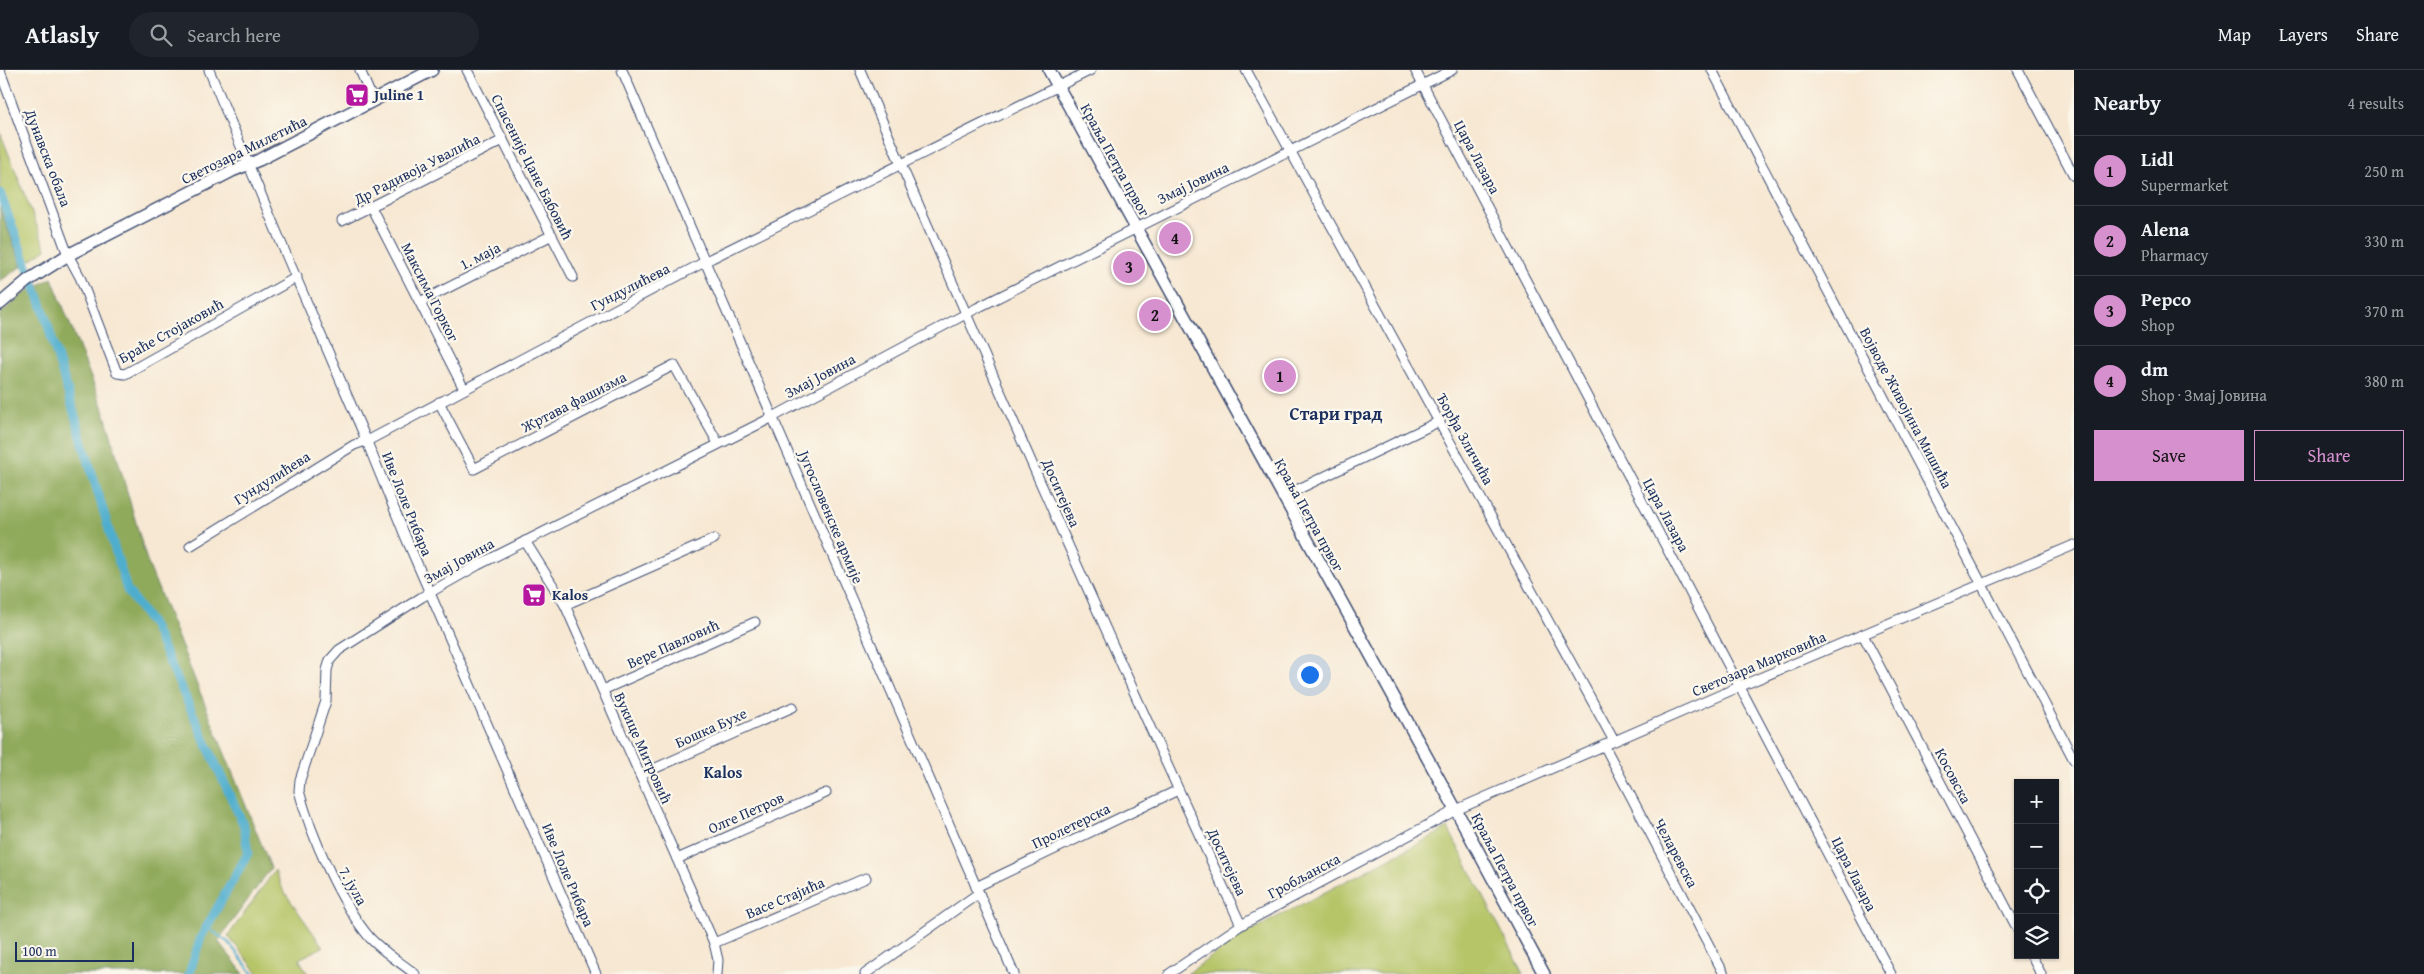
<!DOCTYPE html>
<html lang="en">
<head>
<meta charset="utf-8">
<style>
	body { margin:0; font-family:"Gentium Book Plus",serif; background:#20242c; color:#f1f3f6 }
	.controls { position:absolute; right:15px; bottom:15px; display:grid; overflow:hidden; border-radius:0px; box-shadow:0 1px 4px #0004 }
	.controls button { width:45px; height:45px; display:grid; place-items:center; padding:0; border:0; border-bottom:1px solid #363941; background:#171b24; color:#f1f3f6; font:25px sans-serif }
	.scale { position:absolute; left:15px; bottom:12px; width:119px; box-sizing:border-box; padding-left:5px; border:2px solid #1b2f5e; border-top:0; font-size:14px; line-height:18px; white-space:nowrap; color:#1b2f5e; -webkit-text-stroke:4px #fbf7ec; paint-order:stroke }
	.you { position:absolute; left:1309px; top:604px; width:18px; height:18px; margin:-12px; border:4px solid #fff; border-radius:50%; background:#1a73e8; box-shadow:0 0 0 8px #1a73e833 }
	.badge { display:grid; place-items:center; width:32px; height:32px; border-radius:50%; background:#d690ce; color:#111; font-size:16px; font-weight:700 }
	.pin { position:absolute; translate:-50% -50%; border:2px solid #fff; box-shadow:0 1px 5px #0006 }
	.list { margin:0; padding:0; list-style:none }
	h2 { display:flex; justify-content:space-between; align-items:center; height:65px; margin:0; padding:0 20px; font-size:21px }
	h2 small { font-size:16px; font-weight:400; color:#9ea1a6 }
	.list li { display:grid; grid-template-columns:32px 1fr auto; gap:15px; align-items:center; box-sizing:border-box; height:70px; padding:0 20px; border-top:1px solid #363941 }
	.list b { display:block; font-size:19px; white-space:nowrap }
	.list p { margin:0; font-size:16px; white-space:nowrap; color:#9ea1a6 }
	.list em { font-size:16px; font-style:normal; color:#9ea1a6 }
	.actions { display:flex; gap:10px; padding:15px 20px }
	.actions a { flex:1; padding:11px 0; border:1px solid #d690ce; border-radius:0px; text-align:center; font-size:18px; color:#d690ce }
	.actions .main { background:#d690ce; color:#111 }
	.icon { flex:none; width:28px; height:28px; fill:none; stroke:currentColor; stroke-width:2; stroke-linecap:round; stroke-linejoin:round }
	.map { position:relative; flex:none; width:2074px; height:904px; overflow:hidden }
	header { display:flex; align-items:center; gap:30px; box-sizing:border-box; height:70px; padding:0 25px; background:#171b24; border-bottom:1px solid #363941 }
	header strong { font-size:24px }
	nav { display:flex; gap:28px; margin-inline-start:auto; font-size:18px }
	.search { width:350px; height:45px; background:#20242c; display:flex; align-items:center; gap:12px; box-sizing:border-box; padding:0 18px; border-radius:28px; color:#9ea1a6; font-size:19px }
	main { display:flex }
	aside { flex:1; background:#171b24 }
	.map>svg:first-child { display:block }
	.green { fill:#b6c568; stroke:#687a63 }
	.forest { fill:#90aa5c; stroke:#566c5d }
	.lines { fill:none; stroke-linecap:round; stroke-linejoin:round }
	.stream { stroke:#50aece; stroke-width:2.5 }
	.canal { stroke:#50aece; stroke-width:9 }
	.minor-casing { stroke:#3c4b70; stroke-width:11 }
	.major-casing { stroke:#3c4b70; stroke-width:14 }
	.minor { stroke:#fff; stroke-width:9 }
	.major { stroke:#fff; stroke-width:11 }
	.labels { text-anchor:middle; stroke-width:4.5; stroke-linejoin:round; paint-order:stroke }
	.poi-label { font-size:15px; font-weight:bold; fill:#1b2f5e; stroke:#fbf7ec; text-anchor:start }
	.street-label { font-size:15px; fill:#1b2f5e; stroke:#fbf7ec }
	.neighbourhood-label { font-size:16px; font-weight:bold; fill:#1b2f5e; stroke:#fbf7ec }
	.quarter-label { font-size:18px; font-weight:bold; fill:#1b2f5e; stroke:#fbf7ec }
</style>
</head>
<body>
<header>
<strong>Atlasly</strong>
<div class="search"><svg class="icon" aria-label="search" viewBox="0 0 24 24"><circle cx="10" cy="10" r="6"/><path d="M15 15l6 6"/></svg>Search here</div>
<nav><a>Map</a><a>Layers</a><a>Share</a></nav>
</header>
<main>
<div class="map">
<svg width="2074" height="904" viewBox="0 0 2074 904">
	<rect width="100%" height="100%" fill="#fbf7ec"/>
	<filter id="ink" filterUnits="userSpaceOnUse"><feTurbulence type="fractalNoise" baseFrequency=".02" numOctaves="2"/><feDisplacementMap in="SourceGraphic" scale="10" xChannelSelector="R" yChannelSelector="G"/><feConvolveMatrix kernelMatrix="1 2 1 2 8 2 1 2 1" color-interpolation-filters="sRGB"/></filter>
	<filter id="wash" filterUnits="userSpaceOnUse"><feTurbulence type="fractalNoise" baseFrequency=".0096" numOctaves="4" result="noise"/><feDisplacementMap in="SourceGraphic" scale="20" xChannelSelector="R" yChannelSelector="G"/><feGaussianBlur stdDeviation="1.12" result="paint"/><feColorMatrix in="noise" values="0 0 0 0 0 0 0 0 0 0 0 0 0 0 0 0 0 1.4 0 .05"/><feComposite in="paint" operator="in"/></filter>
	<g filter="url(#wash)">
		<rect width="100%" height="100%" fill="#f7e8d3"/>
		<g class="green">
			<path d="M 0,62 L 46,179 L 22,196 L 0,139 Z"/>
			<path d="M 1448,758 L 1524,904 L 1187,904 L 1239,867 Z"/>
			<path d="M 275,800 L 283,820 L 323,877 L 299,889 L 308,904 L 259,904 L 228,866 Z"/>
		</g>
		<g class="forest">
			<path d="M 0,139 L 22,196 L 0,211 Z"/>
			<path d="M 52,208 L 104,341 L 147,491 L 271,798 L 218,871 L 244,904 L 0,904 L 0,244 L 24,223 Z"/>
		</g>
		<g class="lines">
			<path class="stream" d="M 207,857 L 229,873 L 253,904"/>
			<path class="canal" d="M 0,123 L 43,239 L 127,520 L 153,556 L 244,756 L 248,783 L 201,867 L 189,904"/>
		</g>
	</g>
	<g filter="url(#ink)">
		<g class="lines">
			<g class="minor-casing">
				<g id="minor">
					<path d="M 209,0 L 288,189 L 365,367 L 406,468 L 596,904"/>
					<path d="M 360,0 L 373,31"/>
					<path d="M 467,0 L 573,207"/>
					<path d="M 622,0 L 1014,904"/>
					<path d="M 860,0 C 984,286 1109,572 1241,855"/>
					<path d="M 1246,0 L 1614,671"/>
					<path d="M 1415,0 L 1891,904"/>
					<path d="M 1712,0 L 2074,690"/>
					<path d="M 2018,0 L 2074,106"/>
					<path d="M 0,1 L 68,185 L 80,207 L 117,303 L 125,304 L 297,207"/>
					<path d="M 371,137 L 464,319"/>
					<path d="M 342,151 L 503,70"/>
					<path d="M 420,232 L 552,165"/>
					<path d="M 439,332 L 474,399 L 674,295 L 718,373"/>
					<path d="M 1282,427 L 1440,351"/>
					<path d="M 525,471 L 565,535 L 714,873 L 718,890 L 717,904"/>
					<path d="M 190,476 L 354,375 L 371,369 L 712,188 L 1091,0"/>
					<path d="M 565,535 L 714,469"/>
					<path d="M 1863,565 L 2018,860"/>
					<path d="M 603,620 L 755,552"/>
					<path d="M 1604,675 L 1724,904"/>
					<path d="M 640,705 L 793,637"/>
					<path d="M 677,789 L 826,723"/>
					<path d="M 976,817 L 1178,720"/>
					<path d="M 714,873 L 866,808"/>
					<path d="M 2031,885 L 2041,904"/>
					<path d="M 415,904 C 400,892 383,882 370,868 C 340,833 311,765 299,721 L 300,710 L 326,631 L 327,600 L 330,590 L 339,580 L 422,527 L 478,495 L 773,347 L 977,238 L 1452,0"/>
					<path d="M 865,904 L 979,823"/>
					<path d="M 1169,904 L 1241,855 L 1456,740 L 1741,616 L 2074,475"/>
				</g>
			</g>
			<g class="major-casing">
				<g id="major">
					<path d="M 1049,0 L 1456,740 L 1544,904"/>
					<path d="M 0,234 L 27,211 L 68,185 L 232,101 L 259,90 L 432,0"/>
				</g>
			</g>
			<use href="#minor" class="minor"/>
			<use href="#major" class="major"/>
		</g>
	</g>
	<defs>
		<g id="supermarket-square" transform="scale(1.25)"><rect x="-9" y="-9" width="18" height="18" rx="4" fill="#b5179e" stroke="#fbf7ec"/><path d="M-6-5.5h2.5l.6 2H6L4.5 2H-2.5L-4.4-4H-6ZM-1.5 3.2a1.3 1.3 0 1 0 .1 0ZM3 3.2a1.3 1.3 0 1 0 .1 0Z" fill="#fff"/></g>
	</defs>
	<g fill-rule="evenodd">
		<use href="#supermarket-square" x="357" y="25"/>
		<use href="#supermarket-square" x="534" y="525"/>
	</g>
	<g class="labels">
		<g class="poi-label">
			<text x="374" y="30">Juline 1</text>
			<text x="552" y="530">Kalos</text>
		</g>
		<g class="street-label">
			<text transform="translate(244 80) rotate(-26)" y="5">Светозара Милетића</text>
			<text transform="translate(1477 87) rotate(62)" y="5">Цара Лазара</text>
			<text transform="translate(48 88) rotate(69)" y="5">Дунавска обала</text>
			<text transform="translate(1115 90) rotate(61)" y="5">Краља Петра првог</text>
			<text transform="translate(532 97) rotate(63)" y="5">Спасеније Цане Бабовић</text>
			<text transform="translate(417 99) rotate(-27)" y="5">Др Радивоја Увалића</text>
			<text transform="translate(1193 113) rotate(-26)" y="5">Змај Јовина</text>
			<text transform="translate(480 186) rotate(-27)" y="5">1. маја</text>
			<text transform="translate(630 217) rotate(-27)" y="5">Гундулићева</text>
			<text transform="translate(430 222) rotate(63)" y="5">Максима Горког</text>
			<text transform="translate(171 261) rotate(-29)" y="5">Браће Стојаковић</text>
			<text transform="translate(820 306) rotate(-28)" y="5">Змај Јовина</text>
			<text transform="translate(574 332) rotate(-27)" y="5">Жртава фашизма</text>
			<text transform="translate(1906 338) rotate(62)" y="5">Војводе Живојина Мишића</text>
			<text transform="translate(1465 369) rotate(61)" y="5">Ђорђа Зличића</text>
			<text transform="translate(272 408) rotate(-32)" y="5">Гундулићева</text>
			<text transform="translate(1061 423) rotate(66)" y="5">Доситејева</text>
			<text transform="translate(407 434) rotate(68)" y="5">Иве Лоле Рибара</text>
			<text transform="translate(1309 445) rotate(61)" y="5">Краља Петра првог</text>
			<text transform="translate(1666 445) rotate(62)" y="5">Цара Лазара</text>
			<text transform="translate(831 447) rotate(67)" y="5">Југословенске армије</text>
			<text transform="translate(459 491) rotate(-29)" y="5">Змај Јовина</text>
			<text transform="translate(673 574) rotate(-24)" y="5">Вере Павловић</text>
			<text transform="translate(1759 594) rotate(-23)" y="5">Светозара Марковића</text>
			<text transform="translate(711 658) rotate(-24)" y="5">Бошка Бухе</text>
			<text transform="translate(643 678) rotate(66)" y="5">Вукице Митровић</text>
			<text transform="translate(1953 706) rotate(62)" y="5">Косовска</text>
			<text transform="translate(746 743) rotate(-24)" y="5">Олге Петров</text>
			<text transform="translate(1071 756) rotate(-26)" y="5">Пролетерска</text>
			<text transform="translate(1676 783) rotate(62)" y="5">Челаревска</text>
			<text transform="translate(1227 792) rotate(65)" y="5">Доситејева</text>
			<text transform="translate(1505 800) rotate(62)" y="5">Краља Петра првог</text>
			<text transform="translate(1854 804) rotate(63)" y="5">Цара Лазара</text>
			<text transform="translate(568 805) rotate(67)" y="5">Иве Лоле Рибара</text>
			<text transform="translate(1304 806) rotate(-28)" y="5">Гробљанска</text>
			<text transform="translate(353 816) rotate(61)" y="5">7. јула</text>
			<text transform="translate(785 828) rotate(-23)" y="5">Васе Стајића</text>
		</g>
		<g class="neighbourhood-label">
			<text x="723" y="708">Kalos</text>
		</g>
		<g class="quarter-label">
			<text x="1336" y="350">Стари град</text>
		</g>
	</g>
</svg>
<div class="controls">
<button>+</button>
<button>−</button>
<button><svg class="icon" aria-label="locate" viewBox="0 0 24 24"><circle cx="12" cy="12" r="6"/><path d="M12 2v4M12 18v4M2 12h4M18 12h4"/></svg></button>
<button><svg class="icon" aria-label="layers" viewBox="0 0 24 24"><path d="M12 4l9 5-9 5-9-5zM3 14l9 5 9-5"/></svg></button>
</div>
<div class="scale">100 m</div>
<div class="you"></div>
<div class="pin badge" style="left:1280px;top:306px">1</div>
<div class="pin badge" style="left:1155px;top:245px">2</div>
<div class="pin badge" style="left:1129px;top:197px">3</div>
<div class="pin badge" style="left:1175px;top:168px">4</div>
</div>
<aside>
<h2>Nearby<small>4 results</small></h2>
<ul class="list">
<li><span class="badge">1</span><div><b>Lidl</b><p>Supermarket</p></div><em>250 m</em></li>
<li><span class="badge">2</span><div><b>Alena</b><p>Pharmacy</p></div><em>330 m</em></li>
<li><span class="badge">3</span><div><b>Pepco</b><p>Shop</p></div><em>370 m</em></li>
<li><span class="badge">4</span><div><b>dm</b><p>Shop · Змај Јовина</p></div><em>380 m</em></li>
</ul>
<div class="actions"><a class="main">Save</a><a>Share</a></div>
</aside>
</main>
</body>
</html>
